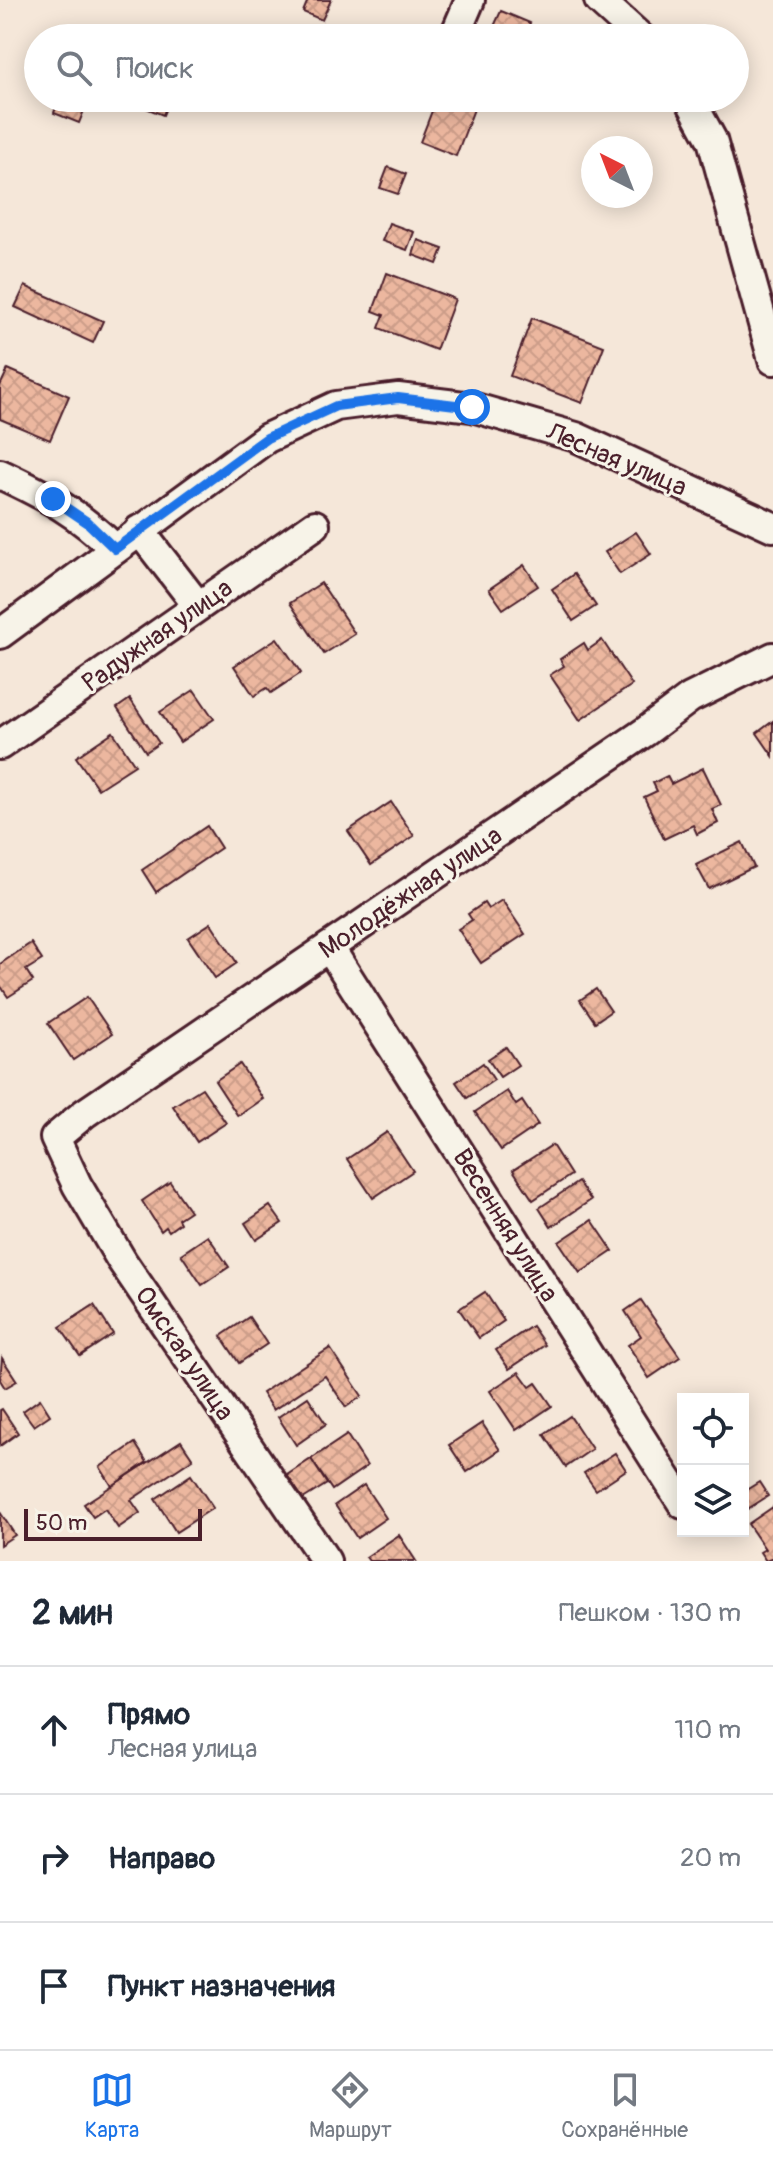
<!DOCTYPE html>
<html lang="ru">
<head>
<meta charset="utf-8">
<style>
	body { margin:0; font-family:Pangolin,sans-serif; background:#f6f6f7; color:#1f2937 }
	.controls { position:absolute; right:24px; bottom:24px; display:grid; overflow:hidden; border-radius:0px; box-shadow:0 4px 20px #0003 }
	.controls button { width:72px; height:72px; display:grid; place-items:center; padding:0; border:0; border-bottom:2px solid #e0e1e3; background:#fff; color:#1f2937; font:40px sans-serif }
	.compass { position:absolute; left:581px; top:136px; width:72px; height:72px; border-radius:50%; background:#fff; box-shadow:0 4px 20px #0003; rotate:318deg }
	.scale { position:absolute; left:24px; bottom:20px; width:178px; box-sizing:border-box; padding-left:8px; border:4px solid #4a1f2b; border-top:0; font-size:22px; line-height:28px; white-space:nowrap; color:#4a1f2b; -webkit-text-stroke:6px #f7f3e8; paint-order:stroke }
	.stop { position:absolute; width:24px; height:24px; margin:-18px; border:6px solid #1a73e8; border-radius:50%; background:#fff }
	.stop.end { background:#1a73e8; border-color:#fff; box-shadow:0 2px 8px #0008 }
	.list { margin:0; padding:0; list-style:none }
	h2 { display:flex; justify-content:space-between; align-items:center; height:104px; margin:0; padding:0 32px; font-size:34px }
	h2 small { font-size:26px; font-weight:400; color:#747a83 }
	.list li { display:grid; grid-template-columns:52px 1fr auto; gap:24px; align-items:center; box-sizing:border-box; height:128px; padding:0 32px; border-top:2px solid #e0e1e3 }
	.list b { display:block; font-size:30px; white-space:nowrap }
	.list p { margin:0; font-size:26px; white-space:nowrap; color:#747a83 }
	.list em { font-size:26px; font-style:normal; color:#747a83 }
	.icon { flex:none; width:44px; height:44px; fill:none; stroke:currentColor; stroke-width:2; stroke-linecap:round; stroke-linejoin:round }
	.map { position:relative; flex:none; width:773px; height:1561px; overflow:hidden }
	.search { position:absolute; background:#fff; box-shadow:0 4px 20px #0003; left:24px; right:24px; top:24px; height:88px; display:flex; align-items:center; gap:20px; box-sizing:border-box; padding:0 28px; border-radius:44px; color:#747a83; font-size:30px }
	.sheet { height:488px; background:#fff }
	nav { display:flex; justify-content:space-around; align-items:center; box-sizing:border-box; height:112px; border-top:2px solid #e0e1e3; background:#fff; font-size:22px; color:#747a83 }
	nav a { display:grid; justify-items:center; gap:4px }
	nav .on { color:#1a73e8 }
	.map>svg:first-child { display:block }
	.building { fill:url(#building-cross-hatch); stroke:#4a1f2b; stroke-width:2 }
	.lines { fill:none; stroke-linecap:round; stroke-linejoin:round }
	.minor-casing { stroke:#4a1f2b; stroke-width:34 }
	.minor { stroke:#f7f3e8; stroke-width:28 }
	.route { stroke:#1a73e8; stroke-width:10 }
	.labels { text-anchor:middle; stroke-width:6; stroke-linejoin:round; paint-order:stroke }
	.street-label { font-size:26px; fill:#4a1f2b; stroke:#f7f3e8 }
</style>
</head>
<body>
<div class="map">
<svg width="773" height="1561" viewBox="0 0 773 1561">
	<defs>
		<pattern id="building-cross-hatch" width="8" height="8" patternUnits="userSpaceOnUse" patternTransform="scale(2)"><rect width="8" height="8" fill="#ecb79f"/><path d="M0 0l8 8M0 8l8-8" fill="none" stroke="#cc9d89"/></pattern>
	</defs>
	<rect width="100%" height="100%" fill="#f5e7d9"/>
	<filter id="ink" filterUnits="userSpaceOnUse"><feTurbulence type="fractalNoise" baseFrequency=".0125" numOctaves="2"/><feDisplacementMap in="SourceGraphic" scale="16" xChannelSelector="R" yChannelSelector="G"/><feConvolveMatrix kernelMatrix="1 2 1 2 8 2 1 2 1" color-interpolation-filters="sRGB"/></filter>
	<g filter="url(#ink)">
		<g class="building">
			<path d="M 308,0 L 331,0 L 322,20 L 303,12 Z"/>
			<path d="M 501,11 L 530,23 L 524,38 L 503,38 L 491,33 Z"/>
			<path d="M 59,98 L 74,98 L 87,103 L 79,123 L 54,113 Z"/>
			<path d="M 122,98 L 170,98 L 163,115 Z"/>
			<path d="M 437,98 L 468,98 L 465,105 L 474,109 L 456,156 L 420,142 Z"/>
			<path d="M 388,167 L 406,174 L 398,194 L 380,188 Z"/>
			<path d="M 389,223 L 414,232 L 407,250 L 382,241 Z"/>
			<path d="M 418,240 L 443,249 L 437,264 L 413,255 Z"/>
			<path d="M 387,273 L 455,299 L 436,350 L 379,328 L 384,315 L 373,311 Z"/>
			<path d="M 25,286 L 103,321 L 93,343 L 15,307 Z"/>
			<path d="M 532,318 L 604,346 L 582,403 L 510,376 Z"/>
			<path d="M 8,369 L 69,396 L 50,440 L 0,419 L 0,386 Z"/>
			<path d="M 636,532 L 651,554 L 620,574 L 605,552 Z"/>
			<path d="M 524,565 L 538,586 L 503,609 L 489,589 Z"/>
			<path d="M 574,574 L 596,606 L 573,621 L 552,589 Z"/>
			<path d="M 321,583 L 355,634 L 324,654 L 290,603 Z"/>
			<path d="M 277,638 L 301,673 L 271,693 L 267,688 L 254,696 L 234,666 Z"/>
			<path d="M 602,640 L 632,685 L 580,720 L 550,675 L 564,666 L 560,659 L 584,643 L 588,650 Z"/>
			<path d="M 194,690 L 214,719 L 180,742 L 160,712 Z"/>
			<path d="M 130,699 L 159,743 L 146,752 L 117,708 Z"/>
			<path d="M 773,721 L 773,756 L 757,733 Z"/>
			<path d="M 113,732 L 135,765 L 98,789 L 76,757 Z"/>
			<path d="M 703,768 L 721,805 L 712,809 L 718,823 L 697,834 L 693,825 L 664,839 L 644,797 L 657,791 L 653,783 L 667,776 L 671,784 Z"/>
			<path d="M 391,802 L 414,836 L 371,865 L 348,831 Z"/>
			<path d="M 207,826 L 221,848 L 156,892 L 142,870 Z"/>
			<path d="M 742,842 L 754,867 L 709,889 L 696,865 Z"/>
			<path d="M 502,900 L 525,934 L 481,963 L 458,929 L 472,920 L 468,914 L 484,903 L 488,909 Z"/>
			<path d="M 211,923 L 237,963 L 215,978 L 188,938 Z"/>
			<path d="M 31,943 L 42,960 L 26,970 L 33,981 L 8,997 L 0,985 L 0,964 Z"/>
			<path d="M 596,989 L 611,1011 L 595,1022 L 580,1000 Z"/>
			<path d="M 87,997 L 112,1034 L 73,1060 L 48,1023 Z"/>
			<path d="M 506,1047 L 518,1065 L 500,1077 L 488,1059 Z"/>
			<path d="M 483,1063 L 494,1080 L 467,1098 L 456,1082 Z"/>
			<path d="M 240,1064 L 263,1099 L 238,1116 L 215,1081 Z"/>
			<path d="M 202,1088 L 226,1123 L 197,1142 L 173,1106 Z"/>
			<path d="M 507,1091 L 516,1105 L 522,1101 L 538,1125 L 501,1150 L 475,1112 Z"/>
			<path d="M 387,1132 L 413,1171 L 373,1198 L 347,1159 Z"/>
			<path d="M 552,1145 L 571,1175 L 533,1200 L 513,1170 Z"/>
			<path d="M 170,1182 L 190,1211 L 178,1219 L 180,1223 L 169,1231 L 166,1227 L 161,1231 L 142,1201 Z"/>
			<path d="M 578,1182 L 591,1200 L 551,1227 L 539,1208 Z"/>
			<path d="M 270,1206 L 282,1223 L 256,1240 L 245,1223 Z"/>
			<path d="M 592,1220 L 613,1251 L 580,1273 L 559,1242 Z"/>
			<path d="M 208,1236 L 229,1267 L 202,1285 L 181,1254 Z"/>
			<path d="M 485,1292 L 504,1321 L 479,1338 L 459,1309 Z"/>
			<path d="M 641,1300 L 680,1357 L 649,1378 L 628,1345 L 641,1336 L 625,1311 Z"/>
			<path d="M 94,1305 L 113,1334 L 80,1356 L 60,1327 Z"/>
			<path d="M 249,1317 L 267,1344 L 239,1363 L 221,1336 Z"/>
			<path d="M 532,1326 L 545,1345 L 509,1369 L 496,1350 Z"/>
			<path d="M 330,1348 L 362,1396 L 346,1407 L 325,1376 L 273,1410 L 262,1393 Z"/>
			<path d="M 2,1358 L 17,1381 L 5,1388 L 0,1380 Z"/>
			<path d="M 519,1372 L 530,1387 L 536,1383 L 552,1406 L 516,1430 L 490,1391 Z"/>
			<path d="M 308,1397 L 326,1424 L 296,1445 L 278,1417 Z"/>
			<path d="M 40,1399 L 50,1415 L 34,1426 L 23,1411 Z"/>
			<path d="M 2,1409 L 18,1433 L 0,1446 L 0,1410 Z"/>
			<path d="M 570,1416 L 592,1449 L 566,1467 L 544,1434 Z"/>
			<path d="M 482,1423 L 500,1450 L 467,1472 L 449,1445 Z"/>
			<path d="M 347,1435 L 367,1466 L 332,1490 L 311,1459 Z"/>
			<path d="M 181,1441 L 193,1459 L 131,1500 L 140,1513 L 118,1528 L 105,1509 L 93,1517 L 84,1504 Z"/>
			<path d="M 135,1443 L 147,1462 L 112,1486 L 100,1467 Z"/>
			<path d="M 615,1453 L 626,1470 L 596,1490 L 584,1473 Z"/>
			<path d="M 311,1459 L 327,1484 L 303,1499 L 287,1475 Z"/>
			<path d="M 191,1475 L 213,1508 L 176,1532 L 155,1499 Z"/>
			<path d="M 759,1482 L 768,1496 L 743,1512 L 743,1492 Z"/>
			<path d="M 364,1485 L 386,1518 L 357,1538 L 335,1505 Z"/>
			<path d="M 773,1507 L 773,1558 L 766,1561 L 760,1552 L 765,1549 L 748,1524 Z"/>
			<path d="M 0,1512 L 15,1535 L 0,1545 Z"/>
			<path d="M 399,1535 L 416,1561 L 369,1561 L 366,1557 Z"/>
		</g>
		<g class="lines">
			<g class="minor-casing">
				<g id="minor">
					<path d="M 599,0 L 641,38"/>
					<path d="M 455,35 L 470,0"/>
					<path d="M 689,98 L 712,140 L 773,360"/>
					<path d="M 0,474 C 47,496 77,512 115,549"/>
					<path d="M 139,530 L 198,606"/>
					<path d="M 0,634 L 267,438 L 336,406 L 398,398 L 472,407 L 576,437 L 773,527"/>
					<path d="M 0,745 L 315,525"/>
					<path d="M 329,947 L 683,1504"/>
					<path d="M 326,1561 L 122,1261 L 77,1185 L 55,1138 L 85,1113 L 645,732 L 690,698 L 773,657"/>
				</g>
			</g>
			<use href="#minor" class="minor"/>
		</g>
	</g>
	<g class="lines" filter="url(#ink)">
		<path class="route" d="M 53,499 L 87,522 L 115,549 L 267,438 L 336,406 L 398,398 L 472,407"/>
	</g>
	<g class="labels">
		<g class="street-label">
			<text transform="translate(617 459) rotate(23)" y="9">Лесная улица</text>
			<text transform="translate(157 635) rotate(-35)" y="9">Радужная улица</text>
			<text transform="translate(410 892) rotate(-34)" y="9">Молодёжная улица</text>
			<text transform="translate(506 1225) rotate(58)" y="9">Весенняя улица</text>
			<text transform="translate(185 1353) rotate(56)" y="9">Омская улица</text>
		</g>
	</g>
</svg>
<div class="controls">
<button><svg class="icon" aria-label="locate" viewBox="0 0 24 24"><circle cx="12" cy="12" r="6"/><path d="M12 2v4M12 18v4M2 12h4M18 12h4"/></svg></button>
<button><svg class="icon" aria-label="layers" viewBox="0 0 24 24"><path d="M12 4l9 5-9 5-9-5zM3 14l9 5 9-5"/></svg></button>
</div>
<svg class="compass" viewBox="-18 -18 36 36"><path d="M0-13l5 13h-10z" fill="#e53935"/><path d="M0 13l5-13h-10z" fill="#747a83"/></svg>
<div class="scale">50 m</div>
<div class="stop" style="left:472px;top:407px"></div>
<div class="stop end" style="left:53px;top:499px"></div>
<div class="search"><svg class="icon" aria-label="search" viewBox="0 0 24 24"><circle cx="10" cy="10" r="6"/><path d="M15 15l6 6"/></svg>Поиск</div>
</div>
<section class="sheet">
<h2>2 мин<small>Пешком · 130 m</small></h2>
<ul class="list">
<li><svg class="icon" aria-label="ahead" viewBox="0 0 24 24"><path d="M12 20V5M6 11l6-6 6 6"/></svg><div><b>Прямо</b><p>Лесная улица</p></div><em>110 m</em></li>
<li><svg class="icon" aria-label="right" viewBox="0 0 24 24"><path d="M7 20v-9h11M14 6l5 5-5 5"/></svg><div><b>Направо</b></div><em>20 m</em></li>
<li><svg class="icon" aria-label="arrive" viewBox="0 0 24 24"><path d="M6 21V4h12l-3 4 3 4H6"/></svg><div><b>Пункт назначения</b></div></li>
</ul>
</section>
<nav>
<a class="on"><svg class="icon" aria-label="map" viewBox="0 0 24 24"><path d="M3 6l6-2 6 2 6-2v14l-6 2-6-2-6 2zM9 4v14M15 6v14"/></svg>Карта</a>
<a><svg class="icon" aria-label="directions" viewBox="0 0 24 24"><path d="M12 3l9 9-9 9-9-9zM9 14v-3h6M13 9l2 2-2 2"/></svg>Маршрут</a>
<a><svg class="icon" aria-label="saved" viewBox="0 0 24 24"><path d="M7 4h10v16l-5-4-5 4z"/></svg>Сохранённые</a>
</nav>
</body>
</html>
